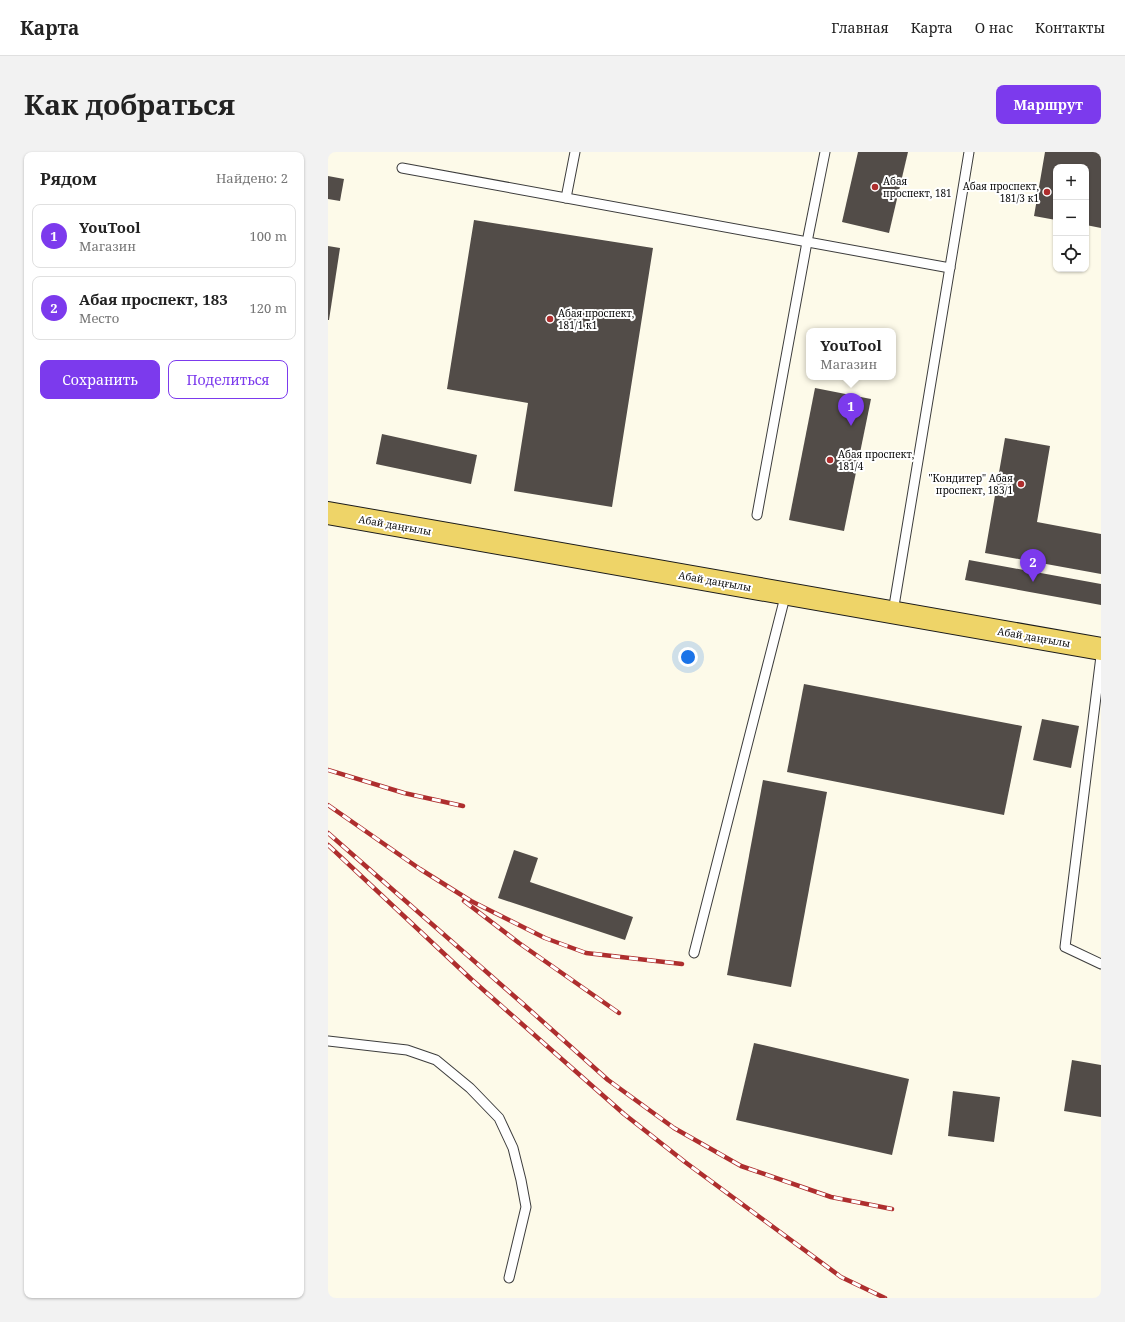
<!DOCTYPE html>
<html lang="ru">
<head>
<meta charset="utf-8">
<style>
	body { margin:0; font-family:"Noto Serif",serif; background:#f2f2f2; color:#222 }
	.controls { position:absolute; right:12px; top:12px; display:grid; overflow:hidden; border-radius:8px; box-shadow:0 1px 3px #0004 }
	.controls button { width:36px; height:36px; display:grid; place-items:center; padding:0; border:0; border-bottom:1px solid #e0e0e0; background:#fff; color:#222; font:20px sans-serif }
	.you { position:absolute; left:360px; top:505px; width:14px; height:14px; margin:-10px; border:3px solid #fff; border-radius:50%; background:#1a73e8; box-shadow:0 0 0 6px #1a73e833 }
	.badge { display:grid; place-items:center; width:26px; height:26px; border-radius:50%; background:#7c3aed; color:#fff; font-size:13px; font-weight:700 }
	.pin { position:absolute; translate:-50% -33px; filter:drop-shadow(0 1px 2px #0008) }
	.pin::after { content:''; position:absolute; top:21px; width:14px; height:12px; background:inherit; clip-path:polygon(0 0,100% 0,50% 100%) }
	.popup { position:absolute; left:478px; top:176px; width:90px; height:52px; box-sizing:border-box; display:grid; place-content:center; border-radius:8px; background:#fff; filter:drop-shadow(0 1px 3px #0005); font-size:13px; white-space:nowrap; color:#767676 }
	.popup b { font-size:15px; color:#222 }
	.popup::after { content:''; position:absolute; left:50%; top:100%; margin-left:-8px; border:8px solid transparent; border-top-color:#fff }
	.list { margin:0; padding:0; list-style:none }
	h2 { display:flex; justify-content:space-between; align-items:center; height:52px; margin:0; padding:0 16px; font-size:17px }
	h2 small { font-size:13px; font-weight:400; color:#767676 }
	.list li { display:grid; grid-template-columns:26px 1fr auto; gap:12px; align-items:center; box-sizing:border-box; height:64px; margin:0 8px 8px; padding:0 8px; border:1px solid #e0e0e0; border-radius:8px }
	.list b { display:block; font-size:15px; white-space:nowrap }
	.list p { margin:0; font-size:13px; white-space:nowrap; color:#767676 }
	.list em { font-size:13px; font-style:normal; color:#767676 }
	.actions { display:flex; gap:8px; padding:12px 16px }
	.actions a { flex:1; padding:9px 0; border:1px solid #7c3aed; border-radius:8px; text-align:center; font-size:14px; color:#7c3aed }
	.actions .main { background:#7c3aed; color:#fff }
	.icon { flex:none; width:22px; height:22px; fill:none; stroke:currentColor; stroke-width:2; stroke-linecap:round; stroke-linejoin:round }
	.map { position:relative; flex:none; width:773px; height:1146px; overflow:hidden; border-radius:8px }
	header { display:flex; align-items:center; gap:24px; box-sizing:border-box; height:56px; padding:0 20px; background:#fff; border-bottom:1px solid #e0e0e0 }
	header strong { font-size:19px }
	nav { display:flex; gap:22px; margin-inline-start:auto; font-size:14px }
	.intro { display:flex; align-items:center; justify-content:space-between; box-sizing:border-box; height:96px; padding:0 24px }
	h1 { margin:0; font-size:28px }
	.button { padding:10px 18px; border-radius:8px; background:#7c3aed; color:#fff; font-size:14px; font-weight:700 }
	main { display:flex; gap:24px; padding:0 24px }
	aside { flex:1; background:#fff; border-radius:8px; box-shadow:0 1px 3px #0004 }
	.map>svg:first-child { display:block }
	.building { fill:#524c48 }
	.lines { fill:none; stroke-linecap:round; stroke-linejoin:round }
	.lane-casing { stroke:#3d3d3d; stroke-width:11 }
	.primary-casing { stroke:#1b1b1b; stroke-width:24 }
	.lane { stroke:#fff; stroke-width:9 }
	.primary { stroke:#eed468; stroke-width:22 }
	.rail-casing { stroke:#ae2e2e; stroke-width:4.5 }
	.rail { stroke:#fff; stroke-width:3; stroke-dasharray:9; stroke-linecap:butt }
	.poi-dot { fill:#ae2e2e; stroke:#fff; stroke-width:1.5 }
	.labels { text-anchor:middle; stroke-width:4; stroke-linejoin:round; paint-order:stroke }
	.poi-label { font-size:10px; fill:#0a0a0a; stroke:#fff; text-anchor:start }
	.street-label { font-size:10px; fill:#0a0a0a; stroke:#fff }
</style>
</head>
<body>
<header>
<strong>Карта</strong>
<nav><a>Главная</a><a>Карта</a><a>О нас</a><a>Контакты</a></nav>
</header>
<div class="intro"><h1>Как добраться</h1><a class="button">Маршрут</a></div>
<main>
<aside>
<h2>Рядом<small>Найдено: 2</small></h2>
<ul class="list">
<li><span class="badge">1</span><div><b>YouTool</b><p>Магазин</p></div><em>100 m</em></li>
<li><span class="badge">2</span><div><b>Абая проспект, 183</b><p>Место</p></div><em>120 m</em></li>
</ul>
<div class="actions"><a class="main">Сохранить</a><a>Поделиться</a></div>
</aside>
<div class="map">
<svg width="773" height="1146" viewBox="0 0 773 1146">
	<rect width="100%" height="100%" fill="#fdfae9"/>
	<g class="building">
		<path d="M 530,0 L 580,0 L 561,81 L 514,70 Z"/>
		<path d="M 717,0 L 773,0 L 773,76 L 758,73 L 758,15 L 728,15 L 728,68 L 706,64 Z"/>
		<path d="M 0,24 L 16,27 L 12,49 L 0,47 Z"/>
		<path d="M 146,68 L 325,96 L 284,355 L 186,339 L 200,251 L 119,237 Z"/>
		<path d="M 0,94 L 12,96 L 1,168 L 0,168 Z"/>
		<path d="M 487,236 L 543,247 L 516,379 L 461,368 Z"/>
		<path d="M 54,282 L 149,303 L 143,332 L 48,312 Z"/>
		<path d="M 677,286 L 722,294 L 709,370 L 773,382 L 773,422 L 657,401 Z"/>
		<path d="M 641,408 L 773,432 L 773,453 L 637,428 Z"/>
		<path d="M 476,532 L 694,574 L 676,663 L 459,620 Z"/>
		<path d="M 714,567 L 751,574 L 743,616 L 705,608 Z"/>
		<path d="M 435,628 L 499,640 L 463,835 L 399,823 Z"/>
		<path d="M 186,698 L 210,706 L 202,730 L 305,765 L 297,788 L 170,746 Z"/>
		<path d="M 426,891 L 581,927 L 564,1003 L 408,968 Z"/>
		<path d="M 744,908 L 773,913 L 773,965 L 736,959 Z"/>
		<path d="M 625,939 L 672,945 L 666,990 L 620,984 Z"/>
	</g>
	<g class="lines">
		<g class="lane-casing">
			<g id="lane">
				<path d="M 74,16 L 622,116"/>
				<path d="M 238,46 L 247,0"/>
				<path d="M 429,363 L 479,90 L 497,0"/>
				<path d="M 565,460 L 641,0"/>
				<path d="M 773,504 L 737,795 L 773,812"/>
				<path d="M 366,801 L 458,441"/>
				<path d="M 0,889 L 79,898 L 108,908 L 142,936 L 171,966 L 185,996 L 193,1028 L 198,1055 L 181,1126"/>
			</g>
		</g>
		<g class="primary-casing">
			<path id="primary" d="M 0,361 L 773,497"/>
		</g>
		<use href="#lane" class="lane"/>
		<use href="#primary" class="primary"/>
		<g class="rail-casing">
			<g id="rail">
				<path d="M 0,618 L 76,641 L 135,654"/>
				<path d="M 0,653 L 92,717 L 143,749 L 217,786 L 258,801 L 354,812"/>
				<path d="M 0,681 L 194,851 L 280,928 L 346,976 L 413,1014 L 503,1045 L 564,1057"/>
				<path d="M 0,693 L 143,827 L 296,962 L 357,1010 L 513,1125 L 557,1146"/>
				<path d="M 136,749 L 191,791 L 291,861"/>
			</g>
		</g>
		<use href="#rail" class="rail"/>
	</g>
	<g class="poi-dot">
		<circle cx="547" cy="35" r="4"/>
		<circle cx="719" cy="40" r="4"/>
		<circle cx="222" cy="167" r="4"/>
		<circle cx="502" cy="308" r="4"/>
		<circle cx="693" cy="332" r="4"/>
	</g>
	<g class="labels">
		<g class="poi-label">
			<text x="555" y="33">Абая<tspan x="555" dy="12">проспект, 181</tspan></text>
			<text x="711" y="38" text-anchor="end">Абая проспект,<tspan x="711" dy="12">181/3 к1</tspan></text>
			<text x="230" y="165">Абая проспект,<tspan x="230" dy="12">181/1 к1</tspan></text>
			<text x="510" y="306">Абая проспект,<tspan x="510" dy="12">181/4</tspan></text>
			<text x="685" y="330" text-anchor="end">"Кондитер" Абая<tspan x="685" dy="12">проспект, 183/1</tspan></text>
		</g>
		<g class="street-label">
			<text transform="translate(67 373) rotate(10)" y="4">Абай даңғылы</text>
			<text transform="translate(387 429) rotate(10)" y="4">Абай даңғылы</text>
			<text transform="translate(706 485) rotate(10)" y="4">Абай даңғылы</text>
		</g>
	</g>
</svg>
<div class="controls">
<button>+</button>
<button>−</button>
<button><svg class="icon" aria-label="locate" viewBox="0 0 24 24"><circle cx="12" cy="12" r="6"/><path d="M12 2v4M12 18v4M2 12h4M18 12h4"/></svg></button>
</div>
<div class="you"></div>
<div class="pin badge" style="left:523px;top:274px">1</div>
<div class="popup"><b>YouTool</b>Магазин</div>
<div class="pin badge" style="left:705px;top:430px">2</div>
</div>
</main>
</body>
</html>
